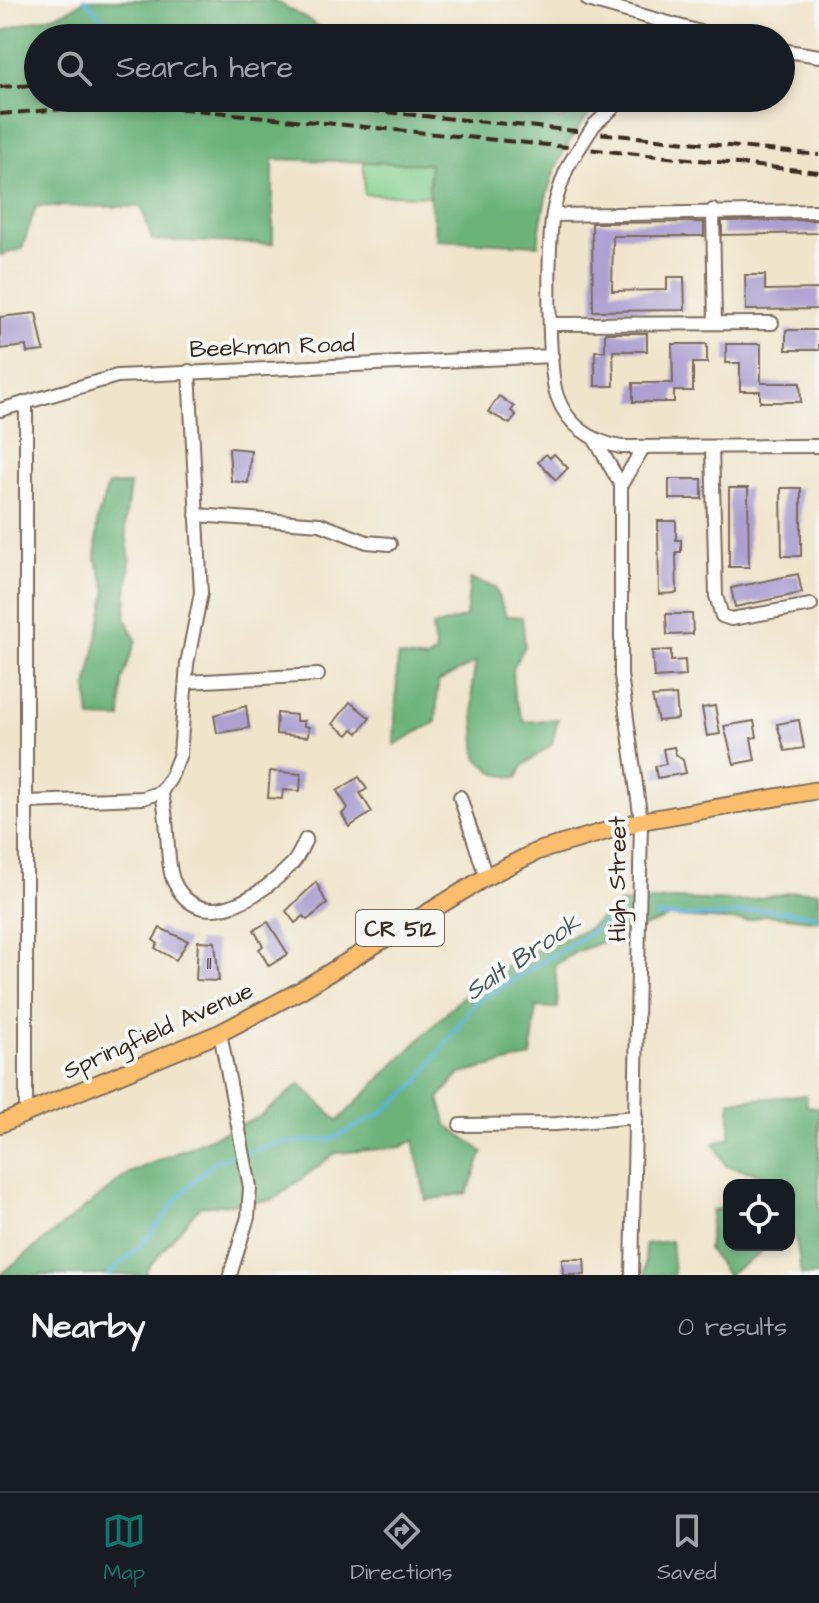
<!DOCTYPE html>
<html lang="en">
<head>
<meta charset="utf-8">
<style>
	body { margin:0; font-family:"Architects Daughter",sans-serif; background:#242831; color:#f1f3f6 }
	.controls { position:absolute; right:24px; bottom:24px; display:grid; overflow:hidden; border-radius:16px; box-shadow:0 4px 12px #0003 }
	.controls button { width:72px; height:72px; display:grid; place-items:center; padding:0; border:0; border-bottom:2px solid #363941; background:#171b24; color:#f1f3f6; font:40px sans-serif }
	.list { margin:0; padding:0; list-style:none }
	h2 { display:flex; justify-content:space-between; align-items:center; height:104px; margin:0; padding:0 32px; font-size:34px }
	h2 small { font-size:26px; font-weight:400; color:#9ea1a6 }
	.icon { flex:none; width:44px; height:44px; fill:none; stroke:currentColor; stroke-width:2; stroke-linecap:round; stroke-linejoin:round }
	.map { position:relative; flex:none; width:819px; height:1275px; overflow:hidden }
	.search { position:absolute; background:#171b24; box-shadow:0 4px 12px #0003; left:24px; right:24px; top:24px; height:88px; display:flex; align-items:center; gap:20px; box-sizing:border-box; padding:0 28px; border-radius:44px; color:#9ea1a6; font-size:30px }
	.sheet { height:216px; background:#171b24 }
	nav { display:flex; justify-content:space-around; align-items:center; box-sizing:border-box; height:112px; border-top:2px solid #363941; background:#171b24; font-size:22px; color:#9ea1a6 }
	nav a { display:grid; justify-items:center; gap:4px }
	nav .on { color:#0f766e }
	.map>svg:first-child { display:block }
	.green { fill:#85d18f; stroke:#607e56; stroke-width:2 }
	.forest { fill:#6cb37a; stroke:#546e4c; stroke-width:2 }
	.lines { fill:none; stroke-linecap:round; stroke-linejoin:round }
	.stream { stroke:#5bb1d7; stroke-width:4 }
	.building { fill:#aea1d1 }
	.minor-casing { stroke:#7a6b5b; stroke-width:16 }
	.major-casing { stroke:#7a6b5b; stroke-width:20 }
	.minor { stroke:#fff; stroke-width:12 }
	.major { stroke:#fabe6d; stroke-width:16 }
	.rail { stroke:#3b2a1e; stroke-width:4; stroke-dasharray:12 6; stroke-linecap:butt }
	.minor-bridge-casing { stroke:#7a6b5b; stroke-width:16; stroke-linecap:butt }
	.minor-bridge { stroke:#fff; stroke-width:12 }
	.labels { text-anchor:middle; stroke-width:8; stroke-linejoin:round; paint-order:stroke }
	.number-label { font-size:20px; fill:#58484b }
	.shield { fill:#f6f6f2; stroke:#73675e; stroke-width:2 }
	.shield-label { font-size:22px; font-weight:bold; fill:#3b2a1e }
	.street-label { font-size:24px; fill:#3b2a1e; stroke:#f6f6f2 }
	.water-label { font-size:26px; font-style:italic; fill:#46595f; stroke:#f6f6f2 }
</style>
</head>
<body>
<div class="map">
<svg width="819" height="1275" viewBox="0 0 819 1275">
	<rect width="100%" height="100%" fill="#f6f6f2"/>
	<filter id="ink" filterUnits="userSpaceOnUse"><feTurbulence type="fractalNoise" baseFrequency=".0125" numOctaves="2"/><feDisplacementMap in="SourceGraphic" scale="16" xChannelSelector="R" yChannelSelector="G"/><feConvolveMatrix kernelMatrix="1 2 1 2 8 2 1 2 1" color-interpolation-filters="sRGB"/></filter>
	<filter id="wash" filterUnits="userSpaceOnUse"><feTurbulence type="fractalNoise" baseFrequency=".006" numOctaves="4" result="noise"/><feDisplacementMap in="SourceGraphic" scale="32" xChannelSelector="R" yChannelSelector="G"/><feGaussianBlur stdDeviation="1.8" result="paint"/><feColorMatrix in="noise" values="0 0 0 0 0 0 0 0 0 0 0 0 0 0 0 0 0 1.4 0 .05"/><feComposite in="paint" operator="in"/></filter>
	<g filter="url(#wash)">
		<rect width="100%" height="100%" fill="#f0e4cb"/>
		<path class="green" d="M 364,162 L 430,164 L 429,196 L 364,194 Z"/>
		<g class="forest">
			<path d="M 83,0 L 274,0 L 339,38 L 38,38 L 38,98 L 442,98 L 454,105 L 562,119 L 578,98 L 603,98 C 560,145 545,181 538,245 L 437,240 L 429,196 L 430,164 L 273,159 L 273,244 L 152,240 L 142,207 L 36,206 L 22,249 L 0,255 L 0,33 C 25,18 63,20 83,0 Z"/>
			<path d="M 130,484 L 125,523 L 130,561 L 125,617 L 136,640 L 122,681 L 121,719 L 90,718 L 87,688 L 107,590 L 96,559 L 97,520 L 108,485 Z"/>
			<path d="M 470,579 L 495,587 L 506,616 L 522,617 L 525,646 L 512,669 L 514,696 L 524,722 L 558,719 L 552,744 L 523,766 L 517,778 L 496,774 L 477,758 L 472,686 L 476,662 L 438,682 L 436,722 L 394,745 L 398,656 L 425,660 L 436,653 L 432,627 L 466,617 Z"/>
			<path d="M 799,891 L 819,891 L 819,921 L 767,915 L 746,921 L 670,917 L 578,951 L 555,965 L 558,1008 L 536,1007 L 531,1057 L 460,1074 L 439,1098 L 447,1125 L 483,1152 L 467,1193 L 426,1200 L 414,1140 L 401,1147 L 336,1153 L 273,1200 L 199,1207 L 147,1269 L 147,1275 L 0,1275 L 129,1173 L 259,1117 L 300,1084 L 338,1121 L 473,986 L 526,954 L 587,929 L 621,903 L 673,899 L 744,901 Z"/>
			<path d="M 806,1095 L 807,1106 L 819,1108 L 819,1275 L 801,1275 L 797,1244 L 789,1223 L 789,1185 L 785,1185 L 784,1180 L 726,1166 L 714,1143 L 730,1138 L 730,1101 Z"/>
			<path d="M 729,1207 L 729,1245 L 761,1245 L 760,1254 L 727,1275 L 708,1249 L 712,1210 Z"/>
			<path d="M 671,1241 L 674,1275 L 645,1275 L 645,1244 Z"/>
		</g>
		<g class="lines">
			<g class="stream">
				<path d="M 85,0 L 121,38"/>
				<path d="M 656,916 L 718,916 L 767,909 L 819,916"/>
				<path d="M 108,1275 L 145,1241 L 185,1190 L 215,1161 L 280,1143 L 332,1139 L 382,1113 L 417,1084 L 474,1004 L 601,926 L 627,918"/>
			</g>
		</g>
		<g id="blocks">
			<g class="building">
				<path d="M 819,220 L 819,233 L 722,235 L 722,221 Z"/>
				<path d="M 704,222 L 704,236 L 613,236 L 612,291 L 667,290 L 667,277 L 684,277 L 685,310 L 593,311 L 592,223 Z"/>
				<path d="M 745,275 L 765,275 L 765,290 L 819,289 L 819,309 L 746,310 Z"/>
				<path d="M 36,313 L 44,351 L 27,353 L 26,346 L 0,349 L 0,317 Z"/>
				<rect x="786" y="330" width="33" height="20"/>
				<path d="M 605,333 L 647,333 L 647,351 L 613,351 L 614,386 L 595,386 L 595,351 L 605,351 Z"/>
				<path d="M 672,344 L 707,344 L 707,363 L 693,363 L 693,391 L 674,391 L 674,402 L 633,402 L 633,383 L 673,383 Z"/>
				<path d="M 726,344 L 761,344 L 761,383 L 800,383 L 801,402 L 760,402 L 760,391 L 740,391 L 740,363 L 726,363 Z"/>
				<path d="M 499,396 L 514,407 L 511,411 L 516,415 L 510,424 L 488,412 Z"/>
				<path d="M 229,448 L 251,450 L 248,483 L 231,481 Z"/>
				<path d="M 546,454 L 550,458 L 554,454 L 568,468 L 556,480 L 538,462 Z"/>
				<rect x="669" y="479" width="33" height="20"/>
				<path d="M 729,488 L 748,488 L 749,567 L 729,567 Z"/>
				<path d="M 781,488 L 801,488 L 801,556 L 782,556 Z"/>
				<path d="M 658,521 L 676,521 L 676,540 L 681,540 L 681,552 L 676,552 L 677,593 L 659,594 Z"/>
				<path d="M 798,574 L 802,593 L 735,607 L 731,588 Z"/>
				<path d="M 666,614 L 692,614 L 693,634 L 667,635 Z"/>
				<path d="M 671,650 L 671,661 L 685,660 L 686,676 L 654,678 L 652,651 Z"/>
				<path d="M 676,695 L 678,719 L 658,721 L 652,697 Z"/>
				<path d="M 350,702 L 370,718 L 358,733 L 353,729 L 348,735 L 333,724 Z"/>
				<path d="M 246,706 L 249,728 L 217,733 L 214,715 Z"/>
				<path d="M 715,706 L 720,734 L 707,736 L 702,708 Z"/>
				<path d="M 277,713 L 296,715 L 296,721 L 304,721 L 304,726 L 309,727 L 308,737 L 276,734 Z"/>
				<path d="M 799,720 L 804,748 L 785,751 L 777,724 Z"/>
				<path d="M 754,721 L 757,737 L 751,738 L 755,760 L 734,764 L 724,726 Z"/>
				<path d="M 674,747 L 676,755 L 683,760 L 686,773 L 657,778 L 655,766 L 666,764 L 663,749 Z"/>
				<path d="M 270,771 L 301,774 L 300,791 L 283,790 L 282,799 L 268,798 Z"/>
				<path d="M 359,777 L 367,789 L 360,793 L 372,812 L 349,827 L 342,814 L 348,808 L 337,791 Z"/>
				<path d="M 316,882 L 327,904 L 307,920 L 304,916 L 295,923 L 286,911 Z"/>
				<path d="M 268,922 L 288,954 L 269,966 L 259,949 L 263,946 L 254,930 Z"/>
				<path d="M 160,928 L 188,941 L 176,960 L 155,948 L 158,944 L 153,940 Z"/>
				<path d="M 198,941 L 215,942 L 219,981 L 196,980 Z"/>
				<path d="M 562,1259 L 584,1259 L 585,1275 L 563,1275 Z"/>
			</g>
		</g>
	</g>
	<g filter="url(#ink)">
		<use href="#blocks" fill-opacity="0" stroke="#7a6b5b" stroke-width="2"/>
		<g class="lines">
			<g class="minor-casing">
				<g id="minor">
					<path d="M 588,0 L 721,38"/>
					<path d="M 781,50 L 819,56"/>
					<path d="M 594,125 L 624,98"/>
					<path d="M 568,166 C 562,181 556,196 553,213 C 548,245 547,367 557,396 C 567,425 592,442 621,447 L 819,446"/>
					<path d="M 713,210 L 715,323"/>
					<path d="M 553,215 L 819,211"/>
					<path d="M 552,324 L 772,323"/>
					<path d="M 26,402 L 26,1113"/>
					<path d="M 0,410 L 117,376 L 552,356"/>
					<path d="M 595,440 L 621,485"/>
					<path d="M 712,447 L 716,596 L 722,616 L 731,619 L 811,605"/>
					<path d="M 196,515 L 320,524 L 367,542 L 390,544"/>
					<path d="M 186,682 L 318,675"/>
					<path d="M 161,792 C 170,819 165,863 174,882 C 201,938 263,894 291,865 C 298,859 302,847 306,839"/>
					<path d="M 460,797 L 486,877"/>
					<path d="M 26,802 L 143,798 L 161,792 L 170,779 L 180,754 L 187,664 L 201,593 L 189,371"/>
					<path d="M 220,1033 L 250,1187 L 248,1217 L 230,1275"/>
					<path d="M 460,1125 L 556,1124 L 636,1117"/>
					<path d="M 632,1275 L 641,821 L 621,675 L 621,485 L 643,448"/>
				</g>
			</g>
			<g class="major-casing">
				<path id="major" d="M 0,1124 L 220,1033 L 301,990 L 486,877 L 538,851 L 641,821 L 819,790"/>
			</g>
			<use href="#minor" class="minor"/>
			<use href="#major" class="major"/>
			<g class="rail">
				<path d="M 0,87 L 38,85"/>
				<path d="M 243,98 L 819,155"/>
				<path d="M 0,114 L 101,106 L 174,108 L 819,172"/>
			</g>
			<g class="minor-bridge-casing">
				<path id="minor-bridge" d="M 568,166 L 594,125"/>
			</g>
			<use href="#minor-bridge" class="minor-bridge"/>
		</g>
	</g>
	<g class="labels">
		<g class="number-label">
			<text x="209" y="969">11</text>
		</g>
		<rect class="shield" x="356" y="910" width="88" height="36" rx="6"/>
		<g class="shield-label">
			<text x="400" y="936">CR 512</text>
		</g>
		<g class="street-label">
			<text transform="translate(272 346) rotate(-2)" y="8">Beekman Road</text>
			<text transform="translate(617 879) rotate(-90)" y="8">High Street</text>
			<text transform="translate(158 1030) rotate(-24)" y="8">Springfield Avenue</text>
		</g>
		<g class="water-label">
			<text transform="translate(522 956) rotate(-34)" y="9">Salt Brook</text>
		</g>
	</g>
</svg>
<div class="controls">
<button><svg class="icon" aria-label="locate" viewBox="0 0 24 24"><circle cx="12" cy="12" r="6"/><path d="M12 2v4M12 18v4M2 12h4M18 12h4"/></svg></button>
</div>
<div class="search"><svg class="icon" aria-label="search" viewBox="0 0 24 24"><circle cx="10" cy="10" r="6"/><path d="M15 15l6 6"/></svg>Search here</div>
</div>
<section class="sheet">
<h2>Nearby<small>0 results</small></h2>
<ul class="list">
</ul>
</section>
<nav>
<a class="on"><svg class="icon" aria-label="map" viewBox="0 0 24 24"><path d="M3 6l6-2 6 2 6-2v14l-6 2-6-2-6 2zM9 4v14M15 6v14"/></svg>Map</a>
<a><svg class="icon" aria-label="directions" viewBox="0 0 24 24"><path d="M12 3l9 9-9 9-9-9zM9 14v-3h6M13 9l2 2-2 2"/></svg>Directions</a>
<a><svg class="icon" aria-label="saved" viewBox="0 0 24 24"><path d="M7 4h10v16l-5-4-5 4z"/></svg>Saved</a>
</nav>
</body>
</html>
